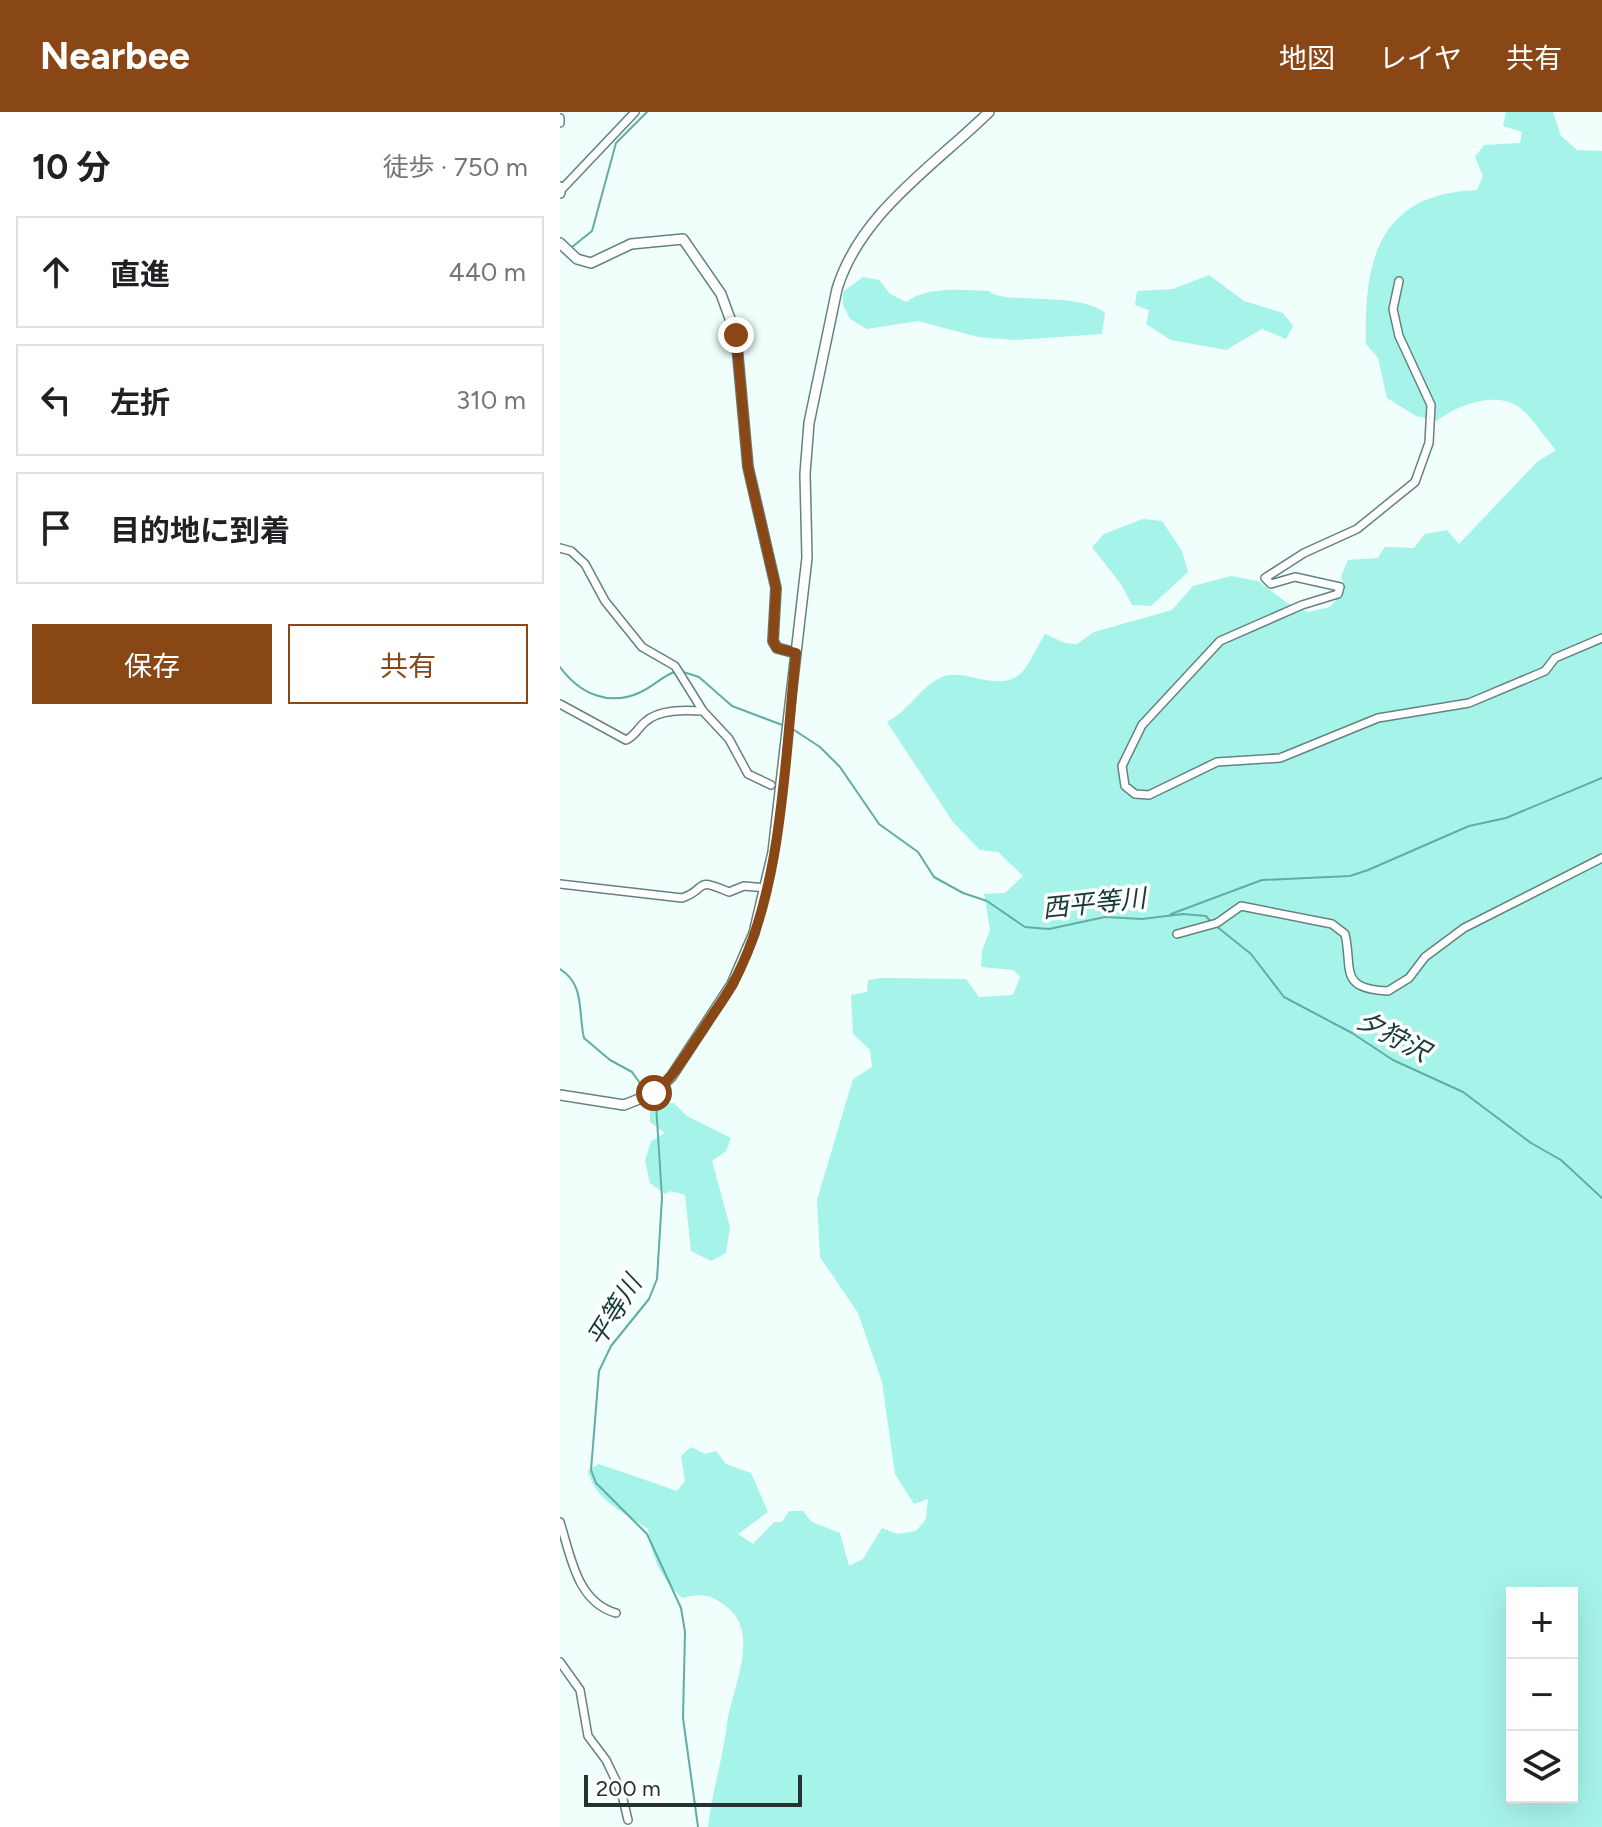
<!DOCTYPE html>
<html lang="ja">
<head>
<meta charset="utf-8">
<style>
	body { margin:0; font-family:Figtree,"Noto Sans JP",sans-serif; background:#f6f6f6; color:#202124 }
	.controls { position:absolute; right:24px; bottom:24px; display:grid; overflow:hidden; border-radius:0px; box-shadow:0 8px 32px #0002 }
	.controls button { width:72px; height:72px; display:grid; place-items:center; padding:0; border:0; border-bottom:2px solid #e0e0e0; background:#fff; color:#202124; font:40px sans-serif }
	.scale { position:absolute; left:24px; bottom:20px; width:218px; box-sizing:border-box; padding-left:8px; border:4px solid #253230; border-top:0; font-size:22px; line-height:28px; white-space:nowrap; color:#253230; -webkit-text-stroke:6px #fff; paint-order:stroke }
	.stop { position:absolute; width:24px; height:24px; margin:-18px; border:6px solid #894716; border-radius:50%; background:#fff }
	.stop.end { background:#894716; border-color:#fff; box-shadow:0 2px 8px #0008 }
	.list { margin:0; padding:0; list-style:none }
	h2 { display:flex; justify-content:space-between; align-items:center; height:104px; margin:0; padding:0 32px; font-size:34px }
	h2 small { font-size:26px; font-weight:400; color:#757577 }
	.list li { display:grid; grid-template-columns:52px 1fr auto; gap:24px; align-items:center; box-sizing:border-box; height:112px; margin:0 16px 16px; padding:0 16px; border:2px solid #e0e0e0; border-radius:0px }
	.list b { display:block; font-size:30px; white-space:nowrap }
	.list em { font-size:26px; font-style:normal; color:#757577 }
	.actions { display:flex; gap:16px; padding:24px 32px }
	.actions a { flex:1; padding:18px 0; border:2px solid #894716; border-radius:0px; text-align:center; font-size:28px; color:#894716 }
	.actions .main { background:#894716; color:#fff }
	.icon { flex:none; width:44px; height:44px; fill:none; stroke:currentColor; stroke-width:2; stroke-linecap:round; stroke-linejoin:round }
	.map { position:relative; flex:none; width:1042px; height:1715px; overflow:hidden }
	header { display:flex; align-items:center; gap:48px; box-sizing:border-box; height:112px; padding:0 40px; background:#894716; color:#fff }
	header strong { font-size:38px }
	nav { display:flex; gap:44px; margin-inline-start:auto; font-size:28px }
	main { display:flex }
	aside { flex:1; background:#fff }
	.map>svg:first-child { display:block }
	.green { fill:#a6f3ea; fill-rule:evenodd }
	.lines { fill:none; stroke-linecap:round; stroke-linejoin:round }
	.stream { stroke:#61ada5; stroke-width:2 }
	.minor-casing { stroke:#64837f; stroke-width:10 }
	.tertiary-casing { stroke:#64837f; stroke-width:12 }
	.minor { stroke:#fff; stroke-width:7 }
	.tertiary { stroke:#fff; stroke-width:9 }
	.route { stroke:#894716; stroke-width:10 }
	.labels { text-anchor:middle; stroke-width:7; stroke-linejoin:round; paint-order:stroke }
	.water-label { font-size:26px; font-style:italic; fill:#173c38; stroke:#fff }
</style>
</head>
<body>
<header>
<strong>Nearbee</strong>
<nav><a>地図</a><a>レイヤ</a><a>共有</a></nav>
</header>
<main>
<aside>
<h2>10 分<small>徒歩 · 750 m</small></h2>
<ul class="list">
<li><svg class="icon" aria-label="ahead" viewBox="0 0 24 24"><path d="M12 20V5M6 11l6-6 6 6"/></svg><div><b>直進</b></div><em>440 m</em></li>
<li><svg class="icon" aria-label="left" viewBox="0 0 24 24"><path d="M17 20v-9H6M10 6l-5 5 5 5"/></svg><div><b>左折</b></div><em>310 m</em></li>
<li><svg class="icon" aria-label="arrive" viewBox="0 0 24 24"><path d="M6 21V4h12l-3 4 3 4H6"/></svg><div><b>目的地に到着</b></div></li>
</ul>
<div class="actions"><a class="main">保存</a><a>共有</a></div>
</aside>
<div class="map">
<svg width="1042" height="1715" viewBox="0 0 1042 1715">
	<rect width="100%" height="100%" fill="#f0fefc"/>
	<g class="green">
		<path d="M 946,0 L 993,0 L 1001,24 L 1017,38 L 1042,39 L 1042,1715 L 148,1715 C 152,1679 163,1647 167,1612 C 172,1576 201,1522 167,1495 C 151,1482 141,1481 122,1486 C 100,1464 92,1447 88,1417 C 65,1401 33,1387 28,1358 L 39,1352 L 117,1379 L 125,1369 L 121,1344 L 131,1335 L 145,1342 L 156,1339 L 166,1352 L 191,1361 L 208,1400 L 178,1422 L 193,1432 L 214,1410 L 222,1410 L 229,1399 L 243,1399 L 252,1410 L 280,1421 L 289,1454 L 303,1447 L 322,1416 L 338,1422 L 356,1419 L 366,1407 L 368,1387 L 354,1392 L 335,1362 L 322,1270 L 298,1201 L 260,1145 L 257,1088 L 293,967 L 312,955 L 310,938 L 293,922 L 291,883 L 307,880 L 308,868 L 321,866 L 406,867 L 419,885 L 453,883 L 460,865 L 454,858 L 421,855 L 422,839 L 430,818 L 424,782 L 445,781 L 463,764 L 438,740 L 420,738 L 393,710 L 327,610 C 353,596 362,571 385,564 C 394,561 407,564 416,566 C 464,577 463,559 485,522 L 505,531 L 517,532 L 534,520 L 612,498 L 633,474 L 671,464 L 698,469 L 727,491 L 748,500 L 770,495 L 785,478 L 781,464 L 788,448 L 818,446 L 825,435 L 854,436 L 865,422 L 887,418 L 899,432 L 977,350 L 996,338 C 985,326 972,305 959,295 C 936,278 895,294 877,309 L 856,304 L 827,286 L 818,246 L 806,232 C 804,148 818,82 917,78 L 923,64 L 915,45 L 924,33 L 960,31 L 962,20 L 943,14 ZM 952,1481 L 1012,1481 L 1012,1685 L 952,1685 Z"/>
		<path d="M 649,163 L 684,189 L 723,201 L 733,214 L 726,227 L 702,217 L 666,238 L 611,228 L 586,212 L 589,198 L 575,193 L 577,179 L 613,177 Z"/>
		<path d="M 303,165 L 319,168 L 330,182 L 346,190 C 368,174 402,178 429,179 C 442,193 519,179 545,201 L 542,222 L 455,228 L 418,225 L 358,209 L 307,217 L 290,207 L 283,193 L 283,180 Z"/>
		<path d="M 583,407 L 602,409 L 622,439 L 628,460 L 591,494 L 572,493 L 561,472 L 532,435 L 544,422 Z"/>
		<path d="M 114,991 L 127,1004 L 171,1026 L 166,1039 L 152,1049 L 170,1115 L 166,1141 L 151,1149 L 131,1139 L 125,1083 L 111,1079 L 105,1082 L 90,1071 L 85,1049 L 91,1029 L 105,1021 L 90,1010 L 90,992 Z"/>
	</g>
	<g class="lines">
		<g class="stream">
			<path d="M 12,135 L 32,119 L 56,31 L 87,0"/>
			<path d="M 0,555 C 20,582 49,595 81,580 C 93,574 102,565 114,560"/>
			<path d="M 120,559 L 139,565 L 172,594 L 225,614"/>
			<path d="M 231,616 L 260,635 L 280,655 L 319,712 L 358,740 L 374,765 L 403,781 L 427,789 L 465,815 L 489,817 L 545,805 L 582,807 L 623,802 L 646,804 L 651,810"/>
			<path d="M 611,802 L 702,768 L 790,764 L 808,758 L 909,714 L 946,706 L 1042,666"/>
			<path d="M 656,814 L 691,842 L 724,885 L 792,921 L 833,948 L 903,980 L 971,1031 L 1001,1048 L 1042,1086"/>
			<path d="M 0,857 C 25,872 18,900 24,926 L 50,948 L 72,960 L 87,981"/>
			<path d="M 91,985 L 96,992 L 102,1086 L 97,1167 L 89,1187 L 51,1234 L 39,1259 L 31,1358 L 36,1371 L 87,1422 L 121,1496 L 125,1520 L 123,1606 L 138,1715"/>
		</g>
		<g class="minor-casing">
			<g id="minor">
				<path d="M 0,6 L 0,11"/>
				<path d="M 2,77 L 75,0"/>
				<path d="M 839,169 L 833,197 L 839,224 L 871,293 L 869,331 L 855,370 L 797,417 L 744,441 L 705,466 L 711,472 L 735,465 L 780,475 L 778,482 L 742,493 L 660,529 L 582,613 L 562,654 L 565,674 L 575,682 L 589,683 L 657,650 L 720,646 L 818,606 L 909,591 L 985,559 L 995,546 L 1042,526"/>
				<path d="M 0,436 L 11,439 L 25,452 L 45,489 L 82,535 L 115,554 L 143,599 L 169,627 L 188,662 L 211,673"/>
				<path d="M 0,592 L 66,628 C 75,624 77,617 85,610 C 99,597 125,598 143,599"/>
				<path d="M 0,772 L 122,786 C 149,777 132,764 169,780 L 184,774 L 207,776"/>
				<path d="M 617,822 L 657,811 L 681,794 L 772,812 L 785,822 C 793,857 778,877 828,879 L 849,866 L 865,845 L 904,816 L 1042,746"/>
				<path d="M 0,1410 C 11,1445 17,1490 56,1501"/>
				<path d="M 0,1550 L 20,1578 L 28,1624 L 46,1648 L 61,1679 L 68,1708"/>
			</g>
		</g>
		<g class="tertiary-casing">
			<g id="tertiary">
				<path d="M 0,75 L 0,81"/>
				<path d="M 0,131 L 17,147 L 31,151 L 71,132 L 123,127 L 161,182 L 176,223 L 188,355 L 216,476 L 213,529 L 217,536 L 236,541"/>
				<path d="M 0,983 L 64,993 L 94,981 L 111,965 L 172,872 L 194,821 L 213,740 L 247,446 L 245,362 L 249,311 L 277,177 C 300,101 375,53 429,0"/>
			</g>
		</g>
		<use href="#minor" class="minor"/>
		<use href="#tertiary" class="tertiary"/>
	</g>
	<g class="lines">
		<path class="route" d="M 94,981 C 115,964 127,940 142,919 C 152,903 163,889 172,873 C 223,783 225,643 236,541 L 217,536 L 213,529 L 216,476 L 188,355 L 176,223"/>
	</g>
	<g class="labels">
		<g class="water-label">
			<text transform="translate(534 791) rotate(-6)" y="9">西平等川</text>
			<text transform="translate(833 924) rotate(28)" y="9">夕狩沢</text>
			<text transform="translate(54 1199) rotate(-58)" y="9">平等川</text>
		</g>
	</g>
</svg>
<div class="controls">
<button>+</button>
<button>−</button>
<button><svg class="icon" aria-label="layers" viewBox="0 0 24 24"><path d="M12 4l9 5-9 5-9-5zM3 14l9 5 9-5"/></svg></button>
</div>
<div class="scale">200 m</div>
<div class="stop" style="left:94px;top:981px"></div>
<div class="stop end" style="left:176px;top:223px"></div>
</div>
</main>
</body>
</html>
